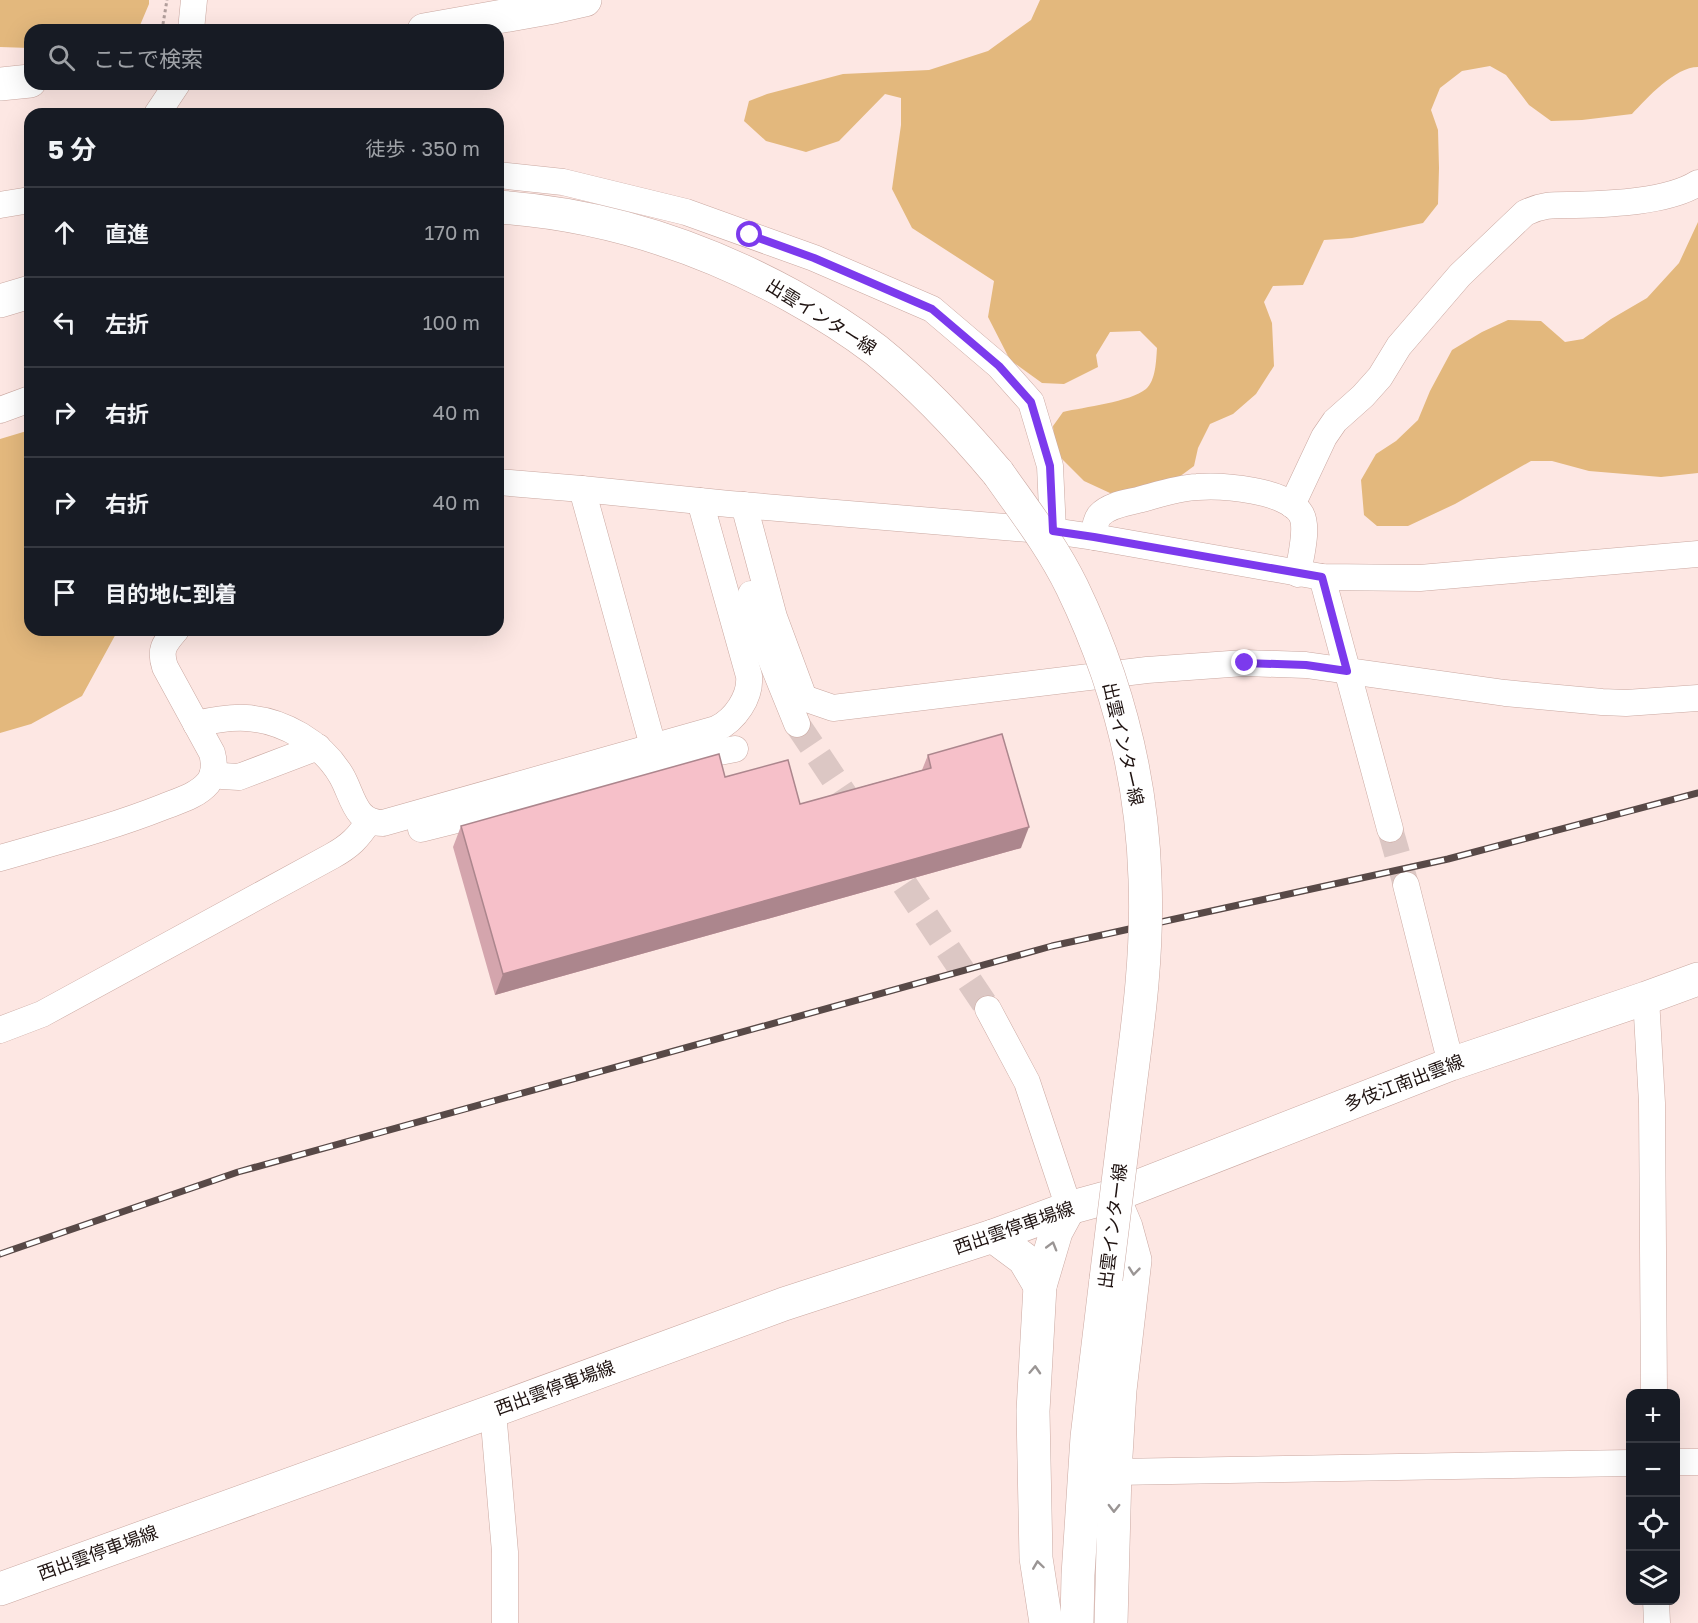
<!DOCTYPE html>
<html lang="ja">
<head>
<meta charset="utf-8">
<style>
	body { margin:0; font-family:"Golos Text","Noto Sans JP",sans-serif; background:#20242c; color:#f1f3f6 }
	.controls { position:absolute; right:18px; bottom:18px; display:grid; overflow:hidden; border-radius:12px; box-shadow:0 6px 24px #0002 }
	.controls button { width:54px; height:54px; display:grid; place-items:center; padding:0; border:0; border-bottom:2px solid #363941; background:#171b24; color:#f1f3f6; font:30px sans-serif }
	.stop { position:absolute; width:18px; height:18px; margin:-14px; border:4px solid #7c3aed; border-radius:50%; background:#fff }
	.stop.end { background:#7c3aed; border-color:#fff; box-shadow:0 2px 6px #0008 }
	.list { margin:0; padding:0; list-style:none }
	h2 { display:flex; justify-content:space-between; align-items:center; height:78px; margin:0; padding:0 24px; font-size:26px }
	h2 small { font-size:20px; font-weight:400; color:#9ea1a6 }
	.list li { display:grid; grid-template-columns:39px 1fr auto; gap:18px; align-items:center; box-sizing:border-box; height:90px; padding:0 24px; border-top:2px solid #363941 }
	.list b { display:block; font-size:22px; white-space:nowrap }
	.list em { font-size:20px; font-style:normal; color:#9ea1a6 }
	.icon { flex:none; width:33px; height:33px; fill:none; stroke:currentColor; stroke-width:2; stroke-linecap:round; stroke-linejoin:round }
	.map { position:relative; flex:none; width:1698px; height:1623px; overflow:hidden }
	.search { position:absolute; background:#171b24; box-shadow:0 6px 24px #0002; left:24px; top:24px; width:480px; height:66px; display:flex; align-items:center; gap:15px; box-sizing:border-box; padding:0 21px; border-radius:18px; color:#9ea1a6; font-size:22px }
	.panel { position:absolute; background:#171b24; box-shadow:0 6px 24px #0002; left:24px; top:108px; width:480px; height:528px; border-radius:18px }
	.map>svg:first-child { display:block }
	.green { fill:#e3b87d }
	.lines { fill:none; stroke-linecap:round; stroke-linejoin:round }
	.minor-tunnel { stroke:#dcc7c4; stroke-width:26; stroke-dasharray:26 13; stroke-linecap:butt }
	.minor-casing { stroke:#caa8a1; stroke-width:27 }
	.major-casing { stroke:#caa8a1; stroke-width:34 }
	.highway-casing { stroke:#caa8a1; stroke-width:34 }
	.path { stroke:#b19e9b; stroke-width:3; stroke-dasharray:3 3; stroke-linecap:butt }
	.minor { stroke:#fff; stroke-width:26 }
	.major { stroke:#fff; stroke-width:33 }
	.highway { stroke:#fff; stroke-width:33 }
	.rail-casing { stroke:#584947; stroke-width:7 }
	.rail { stroke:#fff; stroke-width:4.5; stroke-dasharray:14; stroke-linecap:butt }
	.major-bridge-casing { stroke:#caa8a1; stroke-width:34; stroke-linecap:butt }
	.major-bridge { stroke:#fff; stroke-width:33 }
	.wall { fill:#d4a5ad }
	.shaded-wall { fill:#ac868d }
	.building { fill:#f6c0c9; stroke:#ac868d; stroke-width:1.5 }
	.oneway { stroke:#9a9594 }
	.route { stroke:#7c3aed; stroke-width:8 }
	.labels { text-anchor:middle; stroke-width:4.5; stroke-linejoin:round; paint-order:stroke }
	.street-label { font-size:18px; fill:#1f1311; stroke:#fff }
</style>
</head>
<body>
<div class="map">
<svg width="1698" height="1623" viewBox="0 0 1698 1623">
	<rect width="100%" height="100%" fill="#fde7e3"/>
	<g class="green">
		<path d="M 0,0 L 149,0 L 149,4 L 138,30 L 30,30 L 30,48 L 0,47 Z"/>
		<path d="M 1040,0 L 1698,0 L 1698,67 C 1675,67 1647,98 1632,114 L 1582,120 L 1551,121 L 1529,105 L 1506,75 L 1490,66 L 1462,71 L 1440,88 L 1431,110 L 1438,130 L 1439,168 L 1438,204 L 1423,223 L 1352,238 L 1324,240 L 1303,285 L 1273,286 L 1264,302 L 1272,323 L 1274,366 L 1256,394 L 1233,414 L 1210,424 L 1198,448 L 1194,466 L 1175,480 L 1135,491 L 1110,493 L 1084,481 L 1055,452 L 1053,426 L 1063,412 C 1084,407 1130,402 1146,389 C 1156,380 1156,361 1157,348 L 1140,331 L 1110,332 L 1096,355 L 1098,367 L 1064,384 L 1042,383 L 1010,360 L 988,317 L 994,281 L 912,228 L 892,189 L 901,125 L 901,98 L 885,94 L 839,141 L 806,152 L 766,141 L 744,121 L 749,101 L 767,94 L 843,74 L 929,70 L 988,51 L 1031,20 Z"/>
		<path d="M 1698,222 L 1698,473 L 1661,477 L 1589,471 L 1552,461 L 1531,461 L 1455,504 L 1408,526 L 1377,526 L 1364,515 L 1361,480 L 1376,454 L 1396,441 L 1418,420 L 1430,391 L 1452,350 L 1482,332 L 1508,320 L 1541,321 L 1565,342 L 1583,339 L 1611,319 L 1647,298 L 1679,263 Z"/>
		<path d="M 30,430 L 30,630 L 118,630 L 82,696 L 31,724 L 0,733 L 0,439 Z"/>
	</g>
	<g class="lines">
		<g class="minor-tunnel">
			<path d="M 797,724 L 863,822"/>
			<path d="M 1390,829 L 1406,885"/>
			<path d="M 883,852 L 988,1009"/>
		</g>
		<g class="minor-casing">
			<g id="minor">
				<path d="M 191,30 L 194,0"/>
				<path d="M 157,114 L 177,84"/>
				<path d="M 498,175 L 563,182 L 686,212 L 814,258 L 932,309 L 999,366 L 1031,402 L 1050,466 L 1053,531"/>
				<path d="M 0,205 L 30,200"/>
				<path d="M 0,410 L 30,399"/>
				<path d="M 498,482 L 582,489 L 729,504 L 1053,531 L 1094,537 L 1322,577 L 1420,578 L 1698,554"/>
				<path d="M 582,489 L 653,746"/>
				<path d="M 744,505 L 774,617 L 804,698 L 833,708 L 1147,670 L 1244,663 L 1306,665 L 1505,693 L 1602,702 L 1626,703 L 1698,698"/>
				<path d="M 1292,505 L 1324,437 L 1335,421 L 1363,396 L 1380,377 L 1399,346 L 1460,275 L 1525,213 C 1543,204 1555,205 1575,205 C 1610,204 1668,202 1698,183"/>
				<path d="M 1094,537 C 1095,530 1095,520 1100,515 C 1109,505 1126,503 1138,500 C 1157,495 1177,488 1197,487 C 1222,485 1287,490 1301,514 C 1309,528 1300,558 1298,574"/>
				<path d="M 1322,577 L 1390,829"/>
				<path d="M 751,594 L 761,635 L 797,724"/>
				<path d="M 196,724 C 213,720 229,717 246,718 C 283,720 322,743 341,775 C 353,795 354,823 383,823 L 716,729 C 735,720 751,697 749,676 L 700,501"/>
				<path d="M 213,773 L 222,776 L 239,777 L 318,747"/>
				<path d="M 421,829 L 505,808 L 652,765 L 735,749"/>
				<path d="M 0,858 C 55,842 110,828 163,807 C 178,801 197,796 208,783 C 215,774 215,764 212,753 L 165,667 C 159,649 165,643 176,630"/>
				<path d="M 1406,885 L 1451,1064"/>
				<path d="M 1646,998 L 1652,1103 L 1654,1394"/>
				<path d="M 988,1009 L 1027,1082 L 1069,1208"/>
				<path d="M 0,1030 L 42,1014 L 332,856 C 350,846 358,838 369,821"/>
				<path d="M 493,1411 L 505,1552 L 505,1623"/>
				<path d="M 1676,1462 L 1698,1462"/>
				<path d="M 1115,1472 L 1630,1463"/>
				<path d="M 1656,1600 L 1657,1623"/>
			</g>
		</g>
		<g class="major-casing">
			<g id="major">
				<path d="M 498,207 C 602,214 701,246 792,296 C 821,312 850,330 876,350 C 922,387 961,429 998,473"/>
				<path d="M 0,301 L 30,292"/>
				<path d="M 993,1236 L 1024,1259 L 1040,1286"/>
				<path d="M 0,1589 L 493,1411 L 784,1304 L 993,1236 L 1069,1208 L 1113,1196 L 1451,1064 L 1646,998 L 1698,979"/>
				<path d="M 1046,1623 L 1036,1558 L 1033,1411 L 1040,1286 L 1056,1232 L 1069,1208"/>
				<path d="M 1077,1623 L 1078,1575 L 1087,1437 L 1106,1279"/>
				<path d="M 1111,1623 L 1115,1472 L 1120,1390 L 1135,1260 L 1126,1227 L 1113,1196"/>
			</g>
		</g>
		<g class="highway-casing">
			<g id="highway">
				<path d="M 424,30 L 554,7 L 585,0"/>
				<path d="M 0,84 L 30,81"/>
			</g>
		</g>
		<path class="path" d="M 162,30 L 167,0"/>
		<use href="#minor" class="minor"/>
		<use href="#major" class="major"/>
		<use href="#highway" class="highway"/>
		<g class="rail-casing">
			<path id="rail" d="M 0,1254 L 238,1172 L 1052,946 L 1448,859 L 1698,793"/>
		</g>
		<use href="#rail" class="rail"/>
		<g class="major-bridge-casing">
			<path id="major-bridge" d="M 998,473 C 1024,510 1052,546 1072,587 C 1116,678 1142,778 1145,879 C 1148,949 1139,1018 1130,1086 C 1122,1151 1114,1215 1106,1279"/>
		</g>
		<use href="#major-bridge" class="major-bridge"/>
	</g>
	<path class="wall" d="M 928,755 L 1021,848 L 495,995 L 453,847 L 461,826 L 725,777 L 800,804 L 922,770 Z"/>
	<path class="shaded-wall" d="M 1029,827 L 1021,848 L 495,995 L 503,974 Z"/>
	<path class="building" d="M 1002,734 L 1029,827 L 503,974 L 461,826 L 719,754 L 725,777 L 788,760 L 800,804 L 931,768 L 928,755 Z"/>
	<defs><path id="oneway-chevron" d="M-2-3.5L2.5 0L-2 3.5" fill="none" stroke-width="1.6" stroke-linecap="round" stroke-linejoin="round" transform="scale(1.5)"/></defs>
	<g class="oneway">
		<use href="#oneway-chevron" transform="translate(1052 1246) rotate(-74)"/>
		<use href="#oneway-chevron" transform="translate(1134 1271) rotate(96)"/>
		<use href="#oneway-chevron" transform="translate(1035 1370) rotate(-87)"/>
		<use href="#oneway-chevron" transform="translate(1114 1508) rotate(91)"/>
		<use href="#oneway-chevron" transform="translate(1038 1565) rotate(-98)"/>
	</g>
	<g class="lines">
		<path class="route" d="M 750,235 L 814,258 L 932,309 L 999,366 L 1031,402 L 1050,466 L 1053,531 L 1094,537 L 1322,577 L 1347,671 L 1306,665 L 1245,663"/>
	</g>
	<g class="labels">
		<g class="street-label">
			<text transform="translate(821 317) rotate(32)" y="6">出雲インター線</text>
			<text transform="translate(1123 744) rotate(77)" y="6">出雲インター線</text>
			<text transform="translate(1404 1083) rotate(-21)" y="6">多伎江南出雲線</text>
			<text transform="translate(1113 1226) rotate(-83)" y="6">出雲インター線</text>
			<text transform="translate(1014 1228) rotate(-19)" y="6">西出雲停車場線</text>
			<text transform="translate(555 1388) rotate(-20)" y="6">西出雲停車場線</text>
			<text transform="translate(98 1553) rotate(-20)" y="6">西出雲停車場線</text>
		</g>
	</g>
</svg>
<div class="controls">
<button>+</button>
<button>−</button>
<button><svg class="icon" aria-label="locate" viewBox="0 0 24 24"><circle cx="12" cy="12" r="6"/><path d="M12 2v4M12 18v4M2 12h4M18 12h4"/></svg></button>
<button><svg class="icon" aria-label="layers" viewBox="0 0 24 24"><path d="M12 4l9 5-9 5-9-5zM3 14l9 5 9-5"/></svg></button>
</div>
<div class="stop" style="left:750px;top:235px"></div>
<div class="stop end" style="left:1245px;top:663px"></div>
<div class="search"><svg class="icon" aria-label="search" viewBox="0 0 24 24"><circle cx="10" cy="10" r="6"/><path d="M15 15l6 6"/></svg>ここで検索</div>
<section class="panel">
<h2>5 分<small>徒歩 · 350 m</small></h2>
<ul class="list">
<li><svg class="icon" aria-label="ahead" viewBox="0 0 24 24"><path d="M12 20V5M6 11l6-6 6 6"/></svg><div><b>直進</b></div><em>170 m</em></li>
<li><svg class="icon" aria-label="left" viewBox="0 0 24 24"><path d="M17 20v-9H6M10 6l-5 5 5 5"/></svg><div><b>左折</b></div><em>100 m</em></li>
<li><svg class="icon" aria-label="right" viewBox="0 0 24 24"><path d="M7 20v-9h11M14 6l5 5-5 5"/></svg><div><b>右折</b></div><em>40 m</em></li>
<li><svg class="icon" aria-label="right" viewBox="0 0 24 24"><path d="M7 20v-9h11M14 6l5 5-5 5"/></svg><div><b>右折</b></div><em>40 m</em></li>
<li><svg class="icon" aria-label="arrive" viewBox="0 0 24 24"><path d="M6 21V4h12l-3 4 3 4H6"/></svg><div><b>目的地に到着</b></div></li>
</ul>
</section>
</div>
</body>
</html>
